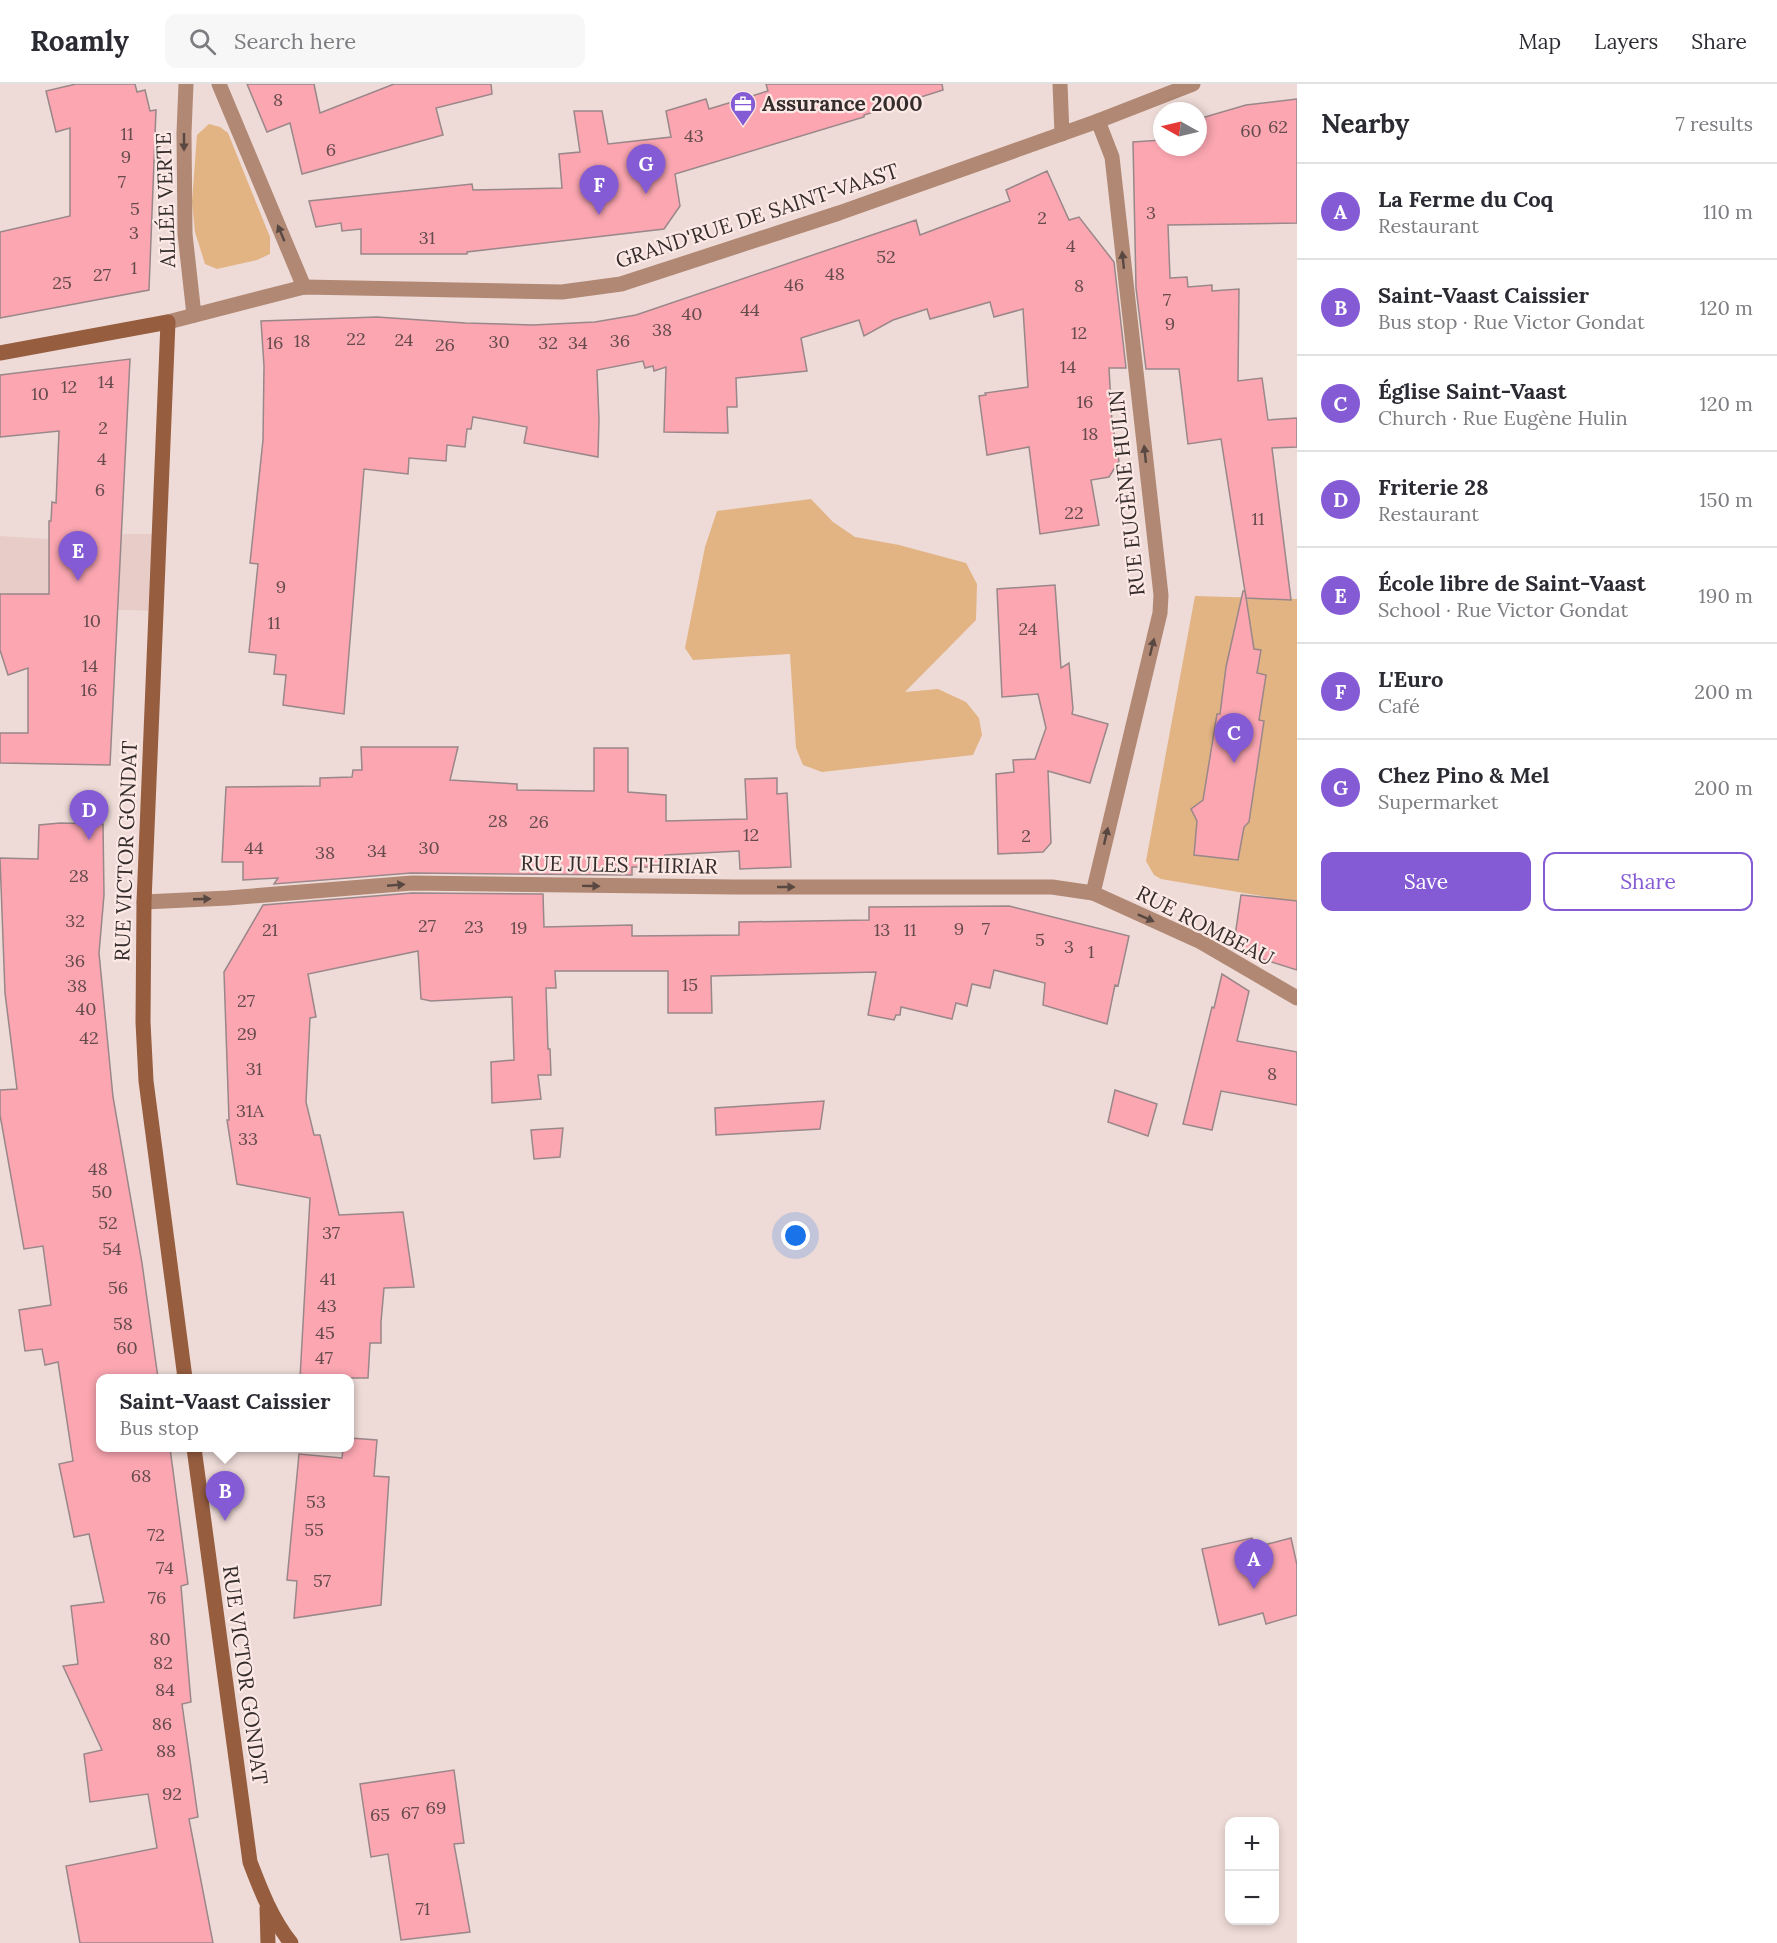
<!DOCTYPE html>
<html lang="en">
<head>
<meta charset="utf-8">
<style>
	body { margin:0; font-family:Lora,serif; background:#f7f7f7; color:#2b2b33 }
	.controls { position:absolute; right:18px; bottom:18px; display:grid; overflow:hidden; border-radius:12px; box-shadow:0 3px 9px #0003 }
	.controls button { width:54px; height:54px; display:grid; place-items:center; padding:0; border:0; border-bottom:2px solid #e1e1e2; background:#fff; color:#2b2b33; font:30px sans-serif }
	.compass { position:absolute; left:1153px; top:18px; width:54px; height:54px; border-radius:50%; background:#fff; box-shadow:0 3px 9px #0003; rotate:278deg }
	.you { position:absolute; left:796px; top:1152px; width:21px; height:21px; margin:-15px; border:4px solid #fff; border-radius:50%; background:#1a73e8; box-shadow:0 0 0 9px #1a73e833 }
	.badge { display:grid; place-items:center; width:39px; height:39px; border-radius:50%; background:#845bd5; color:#fff; font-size:20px; font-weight:700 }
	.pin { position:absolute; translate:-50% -50px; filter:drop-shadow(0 2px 3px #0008) }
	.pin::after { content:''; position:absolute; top:32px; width:21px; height:18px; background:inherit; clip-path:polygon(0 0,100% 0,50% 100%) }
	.popup { position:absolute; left:96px; top:1290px; width:258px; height:78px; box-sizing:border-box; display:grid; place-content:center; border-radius:12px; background:#fff; filter:drop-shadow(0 2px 4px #0005); font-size:20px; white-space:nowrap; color:#7c7c81 }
	.popup b { font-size:22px; color:#2b2b33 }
	.popup::after { content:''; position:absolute; left:50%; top:100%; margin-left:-12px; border:12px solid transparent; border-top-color:#fff }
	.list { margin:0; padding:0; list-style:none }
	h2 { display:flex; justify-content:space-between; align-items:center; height:78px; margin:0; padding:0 24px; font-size:26px }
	h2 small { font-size:20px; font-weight:400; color:#7c7c81 }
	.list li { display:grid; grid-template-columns:39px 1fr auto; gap:18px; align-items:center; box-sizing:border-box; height:96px; padding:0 24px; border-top:2px solid #e1e1e2 }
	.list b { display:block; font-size:22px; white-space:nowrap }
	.list p { margin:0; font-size:20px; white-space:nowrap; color:#7c7c81 }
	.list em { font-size:20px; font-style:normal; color:#7c7c81 }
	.actions { display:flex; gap:12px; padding:18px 24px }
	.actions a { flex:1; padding:14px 0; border:2px solid #845bd5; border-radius:12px; text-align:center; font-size:21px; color:#845bd5 }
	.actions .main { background:#845bd5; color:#fff }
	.icon { flex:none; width:33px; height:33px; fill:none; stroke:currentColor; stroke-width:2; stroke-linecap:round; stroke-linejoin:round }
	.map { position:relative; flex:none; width:1297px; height:1859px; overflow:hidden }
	header { display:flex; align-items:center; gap:36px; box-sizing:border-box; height:84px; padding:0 30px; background:#fff; border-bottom:2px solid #e1e1e2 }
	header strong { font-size:28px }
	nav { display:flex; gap:33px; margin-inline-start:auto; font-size:21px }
	.search { width:420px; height:54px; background:#f7f7f7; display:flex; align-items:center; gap:15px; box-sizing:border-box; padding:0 21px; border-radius:12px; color:#7c7c81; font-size:22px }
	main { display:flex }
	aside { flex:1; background:#fff }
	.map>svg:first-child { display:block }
	.built { fill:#e8ccc7 }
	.green { fill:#e2b383 }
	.building { fill:#fba6b1; stroke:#998789; stroke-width:1.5 }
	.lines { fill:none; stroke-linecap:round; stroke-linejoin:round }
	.street { stroke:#b08874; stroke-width:15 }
	.secondary { stroke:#965d3f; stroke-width:15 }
	.oneway { fill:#594842 }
	.labels { text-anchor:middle; stroke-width:4.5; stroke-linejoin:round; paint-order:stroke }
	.number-label { font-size:18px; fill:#664b4d }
	.poi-label { font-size:21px; font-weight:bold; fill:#342d2c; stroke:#fce8e4; text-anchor:start }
	.street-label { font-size:21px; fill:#342d2c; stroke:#fce8e4 }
</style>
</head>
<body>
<header>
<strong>Roamly</strong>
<div class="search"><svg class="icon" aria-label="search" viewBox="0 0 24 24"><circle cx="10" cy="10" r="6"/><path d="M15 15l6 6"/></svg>Search here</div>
<nav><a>Map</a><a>Layers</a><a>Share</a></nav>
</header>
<main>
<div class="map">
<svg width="1297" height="1859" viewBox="0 0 1297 1859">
	<rect width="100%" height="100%" fill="#eedbd7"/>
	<path class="built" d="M 127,450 L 159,450 L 156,527 L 70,524 L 0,555 L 0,452 L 78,457 Z"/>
	<g class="green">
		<path d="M 209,40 L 220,43 L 228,49 L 270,153 L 270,170 L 257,176 L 217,185 L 205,180 L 195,148 L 192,118 L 197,51 Z"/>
		<path d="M 811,415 L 833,438 L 855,453 L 899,461 L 966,479 L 977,500 L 976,536 L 905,608 L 938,605 L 966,618 L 979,634 L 982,651 L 973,671 L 822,688 L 803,681 L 796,664 L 790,570 L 693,576 L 685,564 L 705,463 L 717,427 Z"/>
		<path d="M 1195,512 L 1297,515 L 1297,818 L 1161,795 L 1154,791 L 1146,777 Z"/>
	</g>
	<g class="building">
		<path d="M 76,0 L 135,0 L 137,8 L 145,6 L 150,27 L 156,26 L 149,206 L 0,234 L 0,148 L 70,132 L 70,44 L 56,48 L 46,7 Z"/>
		<path d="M 247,0 L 314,0 L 320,29 L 394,0 L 491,0 L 492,10 L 436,24 L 443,51 L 302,90 L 290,39 L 267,48 Z"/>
		<path d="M 766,0 L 942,0 L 943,6 L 864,31 L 864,33 L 675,90 L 680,122 L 664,145 L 467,168 L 467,170 L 361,170 L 361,145 L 342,147 L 341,139 L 316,143 L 309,117 L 472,100 L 473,106 L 562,104 L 559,70 L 580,68 L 574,27 L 602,27 L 608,60 L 671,53 L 666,27 L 706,15 L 709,25 L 768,7 Z"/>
		<path d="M 1297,15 L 1297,139 L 1168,141 L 1170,194 L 1187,193 L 1188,203 L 1212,201 L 1212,207 L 1239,205 L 1238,297 L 1262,294 L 1268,336 L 1297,334 L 1297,363 L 1272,364 L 1291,516 L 1246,514 L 1221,355 L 1188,360 L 1179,285 L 1146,285 L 1136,204 L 1133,58 L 1162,56 L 1162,63 L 1198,63 L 1198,35 L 1246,21 Z"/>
		<path d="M 1047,87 L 1069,136 L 1079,133 L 1114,178 L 1126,284 L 1109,284 L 1112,338 L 1119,377 L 1109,393 L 1091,396 L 1099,441 L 1040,450 L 1029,363 L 987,371 L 979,312 L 986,311 L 985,309 L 1028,303 L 1023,225 L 994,233 L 990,218 L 930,235 L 927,225 L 893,236 L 864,252 L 859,236 L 801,254 L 807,287 L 736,294 L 737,323 L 727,323 L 728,349 L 664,348 L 666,283 L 654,287 L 653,282 L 645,284 L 643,277 L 597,286 L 599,336 L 598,373 L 524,359 L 527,343 L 473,333 L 471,345 L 467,345 L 465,363 L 447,361 L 446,377 L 409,374 L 408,390 L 364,385 L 344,630 L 283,621 L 286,591 L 274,590 L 276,571 L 249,568 L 258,480 L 250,479 L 263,356 L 264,282 L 261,237 L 377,233 L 465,239 L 533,241 L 595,238 L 636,231 L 916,136 L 920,151 L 1010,117 L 1006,106 Z"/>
		<path d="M 130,275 L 110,681 L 0,679 L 0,649 L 28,649 L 28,584 L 8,591 L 0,566 L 0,510 L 49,510 L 49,437 L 51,437 L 52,418 L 56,419 L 59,347 L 0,353 L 0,291 Z"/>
		<path d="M 1055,501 L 1061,584 L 1069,579 L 1073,625 L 1072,630 L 1108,640 L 1090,699 L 1048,687 L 1051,759 L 1043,768 L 998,770 L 996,690 L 1014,688 L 1013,676 L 1035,675 L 1046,644 L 1038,610 L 1002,613 L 997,505 Z"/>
		<path d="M 1243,507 L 1245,507 L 1254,565 L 1261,566 L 1257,589 L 1266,591 L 1259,636 L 1264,637 L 1249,738 L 1244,743 L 1238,776 L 1194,771 L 1197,737 L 1191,725 L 1203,716 L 1217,630 L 1220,630 L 1226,583 Z"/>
		<path d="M 361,663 L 458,663 L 450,696 L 517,700 L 517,706 L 594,707 L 594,664 L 628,664 L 628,708 L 666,711 L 666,737 L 747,735 L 745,695 L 777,694 L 777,710 L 787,709 L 791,783 L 740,785 L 739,767 L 665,771 L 665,783 L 632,783 L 632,791 L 411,789 L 274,800 L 278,794 L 243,796 L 243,778 L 222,778 L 226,703 L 320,702 L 320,694 L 352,693 L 353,686 L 362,686 Z"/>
		<path d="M 60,739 L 103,740 L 104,811 L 99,869 L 113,1013 L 142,1179 L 158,1294 L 100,1294 L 100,1364 L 170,1364 L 188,1500 L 181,1502 L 191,1618 L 182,1620 L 198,1733 L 189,1735 L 213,1859 L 80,1859 L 66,1782 L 157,1764 L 148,1710 L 90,1718 L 84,1670 L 102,1666 L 63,1582 L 78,1580 L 71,1522 L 104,1518 L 89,1450 L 74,1453 L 59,1380 L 73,1377 L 58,1278 L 45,1281 L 42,1265 L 25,1267 L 19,1226 L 51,1221 L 43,1162 L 24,1165 L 0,1031 L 0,1006 L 17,1005 L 5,909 L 0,774 L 38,775 L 39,741 Z"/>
		<path d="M 412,809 L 543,810 L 544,843 L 632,841 L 632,852 L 739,851 L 739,838 L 869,836 L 869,823 L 1009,822 L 1129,852 L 1118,902 L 1115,901 L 1107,940 L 1043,921 L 1045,899 L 994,886 L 990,904 L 972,900 L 967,922 L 956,919 L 952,935 L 901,923 L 900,931 L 896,931 L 894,936 L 868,931 L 876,888 L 711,892 L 712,929 L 668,929 L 668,887 L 555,887 L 556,904 L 546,904 L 548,965 L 550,965 L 551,991 L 538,991 L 541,1015 L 492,1019 L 491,978 L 514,976 L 512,913 L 431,917 L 421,915 L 418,867 L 308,890 L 316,933 L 310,934 L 306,1018 L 314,1051 L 320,1051 L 339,1131 L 403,1128 L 414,1203 L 384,1204 L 381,1238 L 381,1259 L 370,1259 L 368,1294 L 300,1294 L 310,1114 L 237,1100 L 227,1036 L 229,1036 L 224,888 L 263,821 Z"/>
		<path d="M 1241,811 L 1297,817 L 1297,886 L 1233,866 Z"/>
		<path d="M 1222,890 L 1249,907 L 1237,957 L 1297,968 L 1297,1021 L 1221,1007 L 1212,1046 L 1183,1040 L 1212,923 L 1214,924 Z"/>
		<path d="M 1115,1006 L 1157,1020 L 1148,1052 L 1108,1038 Z"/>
		<path d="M 824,1017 L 820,1045 L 716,1051 L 715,1024 Z"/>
		<path d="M 563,1044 L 560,1073 L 534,1075 L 531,1046 Z"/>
		<path d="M 350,1354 L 377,1356 L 374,1392 L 389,1393 L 381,1521 L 294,1534 L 297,1497 L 287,1496 L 299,1370 L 342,1374 L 343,1364 L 350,1364 Z"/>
		<path d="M 1252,1454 L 1256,1463 L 1291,1454 L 1297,1481 L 1297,1531 L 1266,1540 L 1263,1529 L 1219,1541 L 1202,1465 Z"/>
		<path d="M 454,1686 L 464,1759 L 454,1760 L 470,1848 L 401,1856 L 388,1770 L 371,1773 L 360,1700 Z"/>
	</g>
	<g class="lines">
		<g class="street">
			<path d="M 186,0 L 184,49 L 185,150 L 194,231"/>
			<path d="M 219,0 L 304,203"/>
			<path d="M 1060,0 L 1062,50"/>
			<path d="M 168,238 L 304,203 L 562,208 L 621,200 L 839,129 L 1098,37 L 1193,0"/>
			<path d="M 1093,809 L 1160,529 L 1161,511 L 1112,73 L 1098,37"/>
			<path d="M 144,818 L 228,814 L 412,799 L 734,803 L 1052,803 L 1093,809 L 1201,858 L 1297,914"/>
		</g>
		<g class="secondary">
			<path d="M 0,269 L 168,238 L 144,818 L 143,938 L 146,997 L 185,1294"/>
			<path d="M 194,1364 L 250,1778 C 261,1807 272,1835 291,1859"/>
			<path d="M 267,1824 L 268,1859"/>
		</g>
	</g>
	<defs><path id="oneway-solid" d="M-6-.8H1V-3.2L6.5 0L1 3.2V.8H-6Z" transform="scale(1.5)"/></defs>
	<g class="oneway">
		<use href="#oneway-solid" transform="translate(184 58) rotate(90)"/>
		<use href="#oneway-solid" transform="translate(281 149) rotate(-113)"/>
		<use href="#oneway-solid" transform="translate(1123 176) rotate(-96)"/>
		<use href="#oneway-solid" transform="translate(1145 370) rotate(-96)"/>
		<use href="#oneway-solid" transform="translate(1152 563) rotate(-76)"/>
		<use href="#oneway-solid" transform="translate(1106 752) rotate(-77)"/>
		<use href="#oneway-solid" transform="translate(396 801) rotate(-5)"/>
		<use href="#oneway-solid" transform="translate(591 802) rotate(1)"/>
		<use href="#oneway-solid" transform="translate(786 803)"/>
		<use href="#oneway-solid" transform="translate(202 815) rotate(-2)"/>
		<use href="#oneway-solid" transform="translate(1146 834) rotate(24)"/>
	</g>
	<defs>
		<g id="office-pin" transform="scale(1.35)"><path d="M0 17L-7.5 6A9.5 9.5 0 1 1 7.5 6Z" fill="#845bd5" stroke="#fce8e4"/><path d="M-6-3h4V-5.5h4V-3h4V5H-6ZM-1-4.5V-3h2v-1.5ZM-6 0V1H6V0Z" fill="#fff"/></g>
	</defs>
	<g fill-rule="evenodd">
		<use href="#office-pin" x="743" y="20"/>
	</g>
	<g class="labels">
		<g class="number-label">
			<text x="278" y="22">8</text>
			<text x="1278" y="49">62</text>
			<text x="1251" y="53">60</text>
			<text x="127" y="56">11</text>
			<text x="694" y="58">43</text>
			<text x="331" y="72">6</text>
			<text x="126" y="79">9</text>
			<text x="122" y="104">7</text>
			<text x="135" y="131">5</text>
			<text x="1151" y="135">3</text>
			<text x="1042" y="140">2</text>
			<text x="134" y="155">3</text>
			<text x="427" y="160">31</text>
			<text x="1071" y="168">4</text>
			<text x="886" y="179">52</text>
			<text x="134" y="190">1</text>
			<text x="835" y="196">48</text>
			<text x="102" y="197">27</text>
			<text x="62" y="205">25</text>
			<text x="794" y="207">46</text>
			<text x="1079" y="208">8</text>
			<text x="1167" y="222">7</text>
			<text x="750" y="232">44</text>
			<text x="692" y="236">40</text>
			<text x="1170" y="246">9</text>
			<text x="662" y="252">38</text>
			<text x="1079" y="255">12</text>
			<text x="356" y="261">22</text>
			<text x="404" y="262">24</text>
			<text x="302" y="263">18</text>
			<text x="620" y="263">36</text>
			<text x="499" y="264">30</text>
			<text x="275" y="265">16</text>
			<text x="548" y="265">32</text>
			<text x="578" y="265">34</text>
			<text x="445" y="267">26</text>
			<text x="1068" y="289">14</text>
			<text x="106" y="304">14</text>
			<text x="69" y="309">12</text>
			<text x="40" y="316">10</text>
			<text x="1085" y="324">16</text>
			<text x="103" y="350">2</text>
			<text x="1090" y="356">18</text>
			<text x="102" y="381">4</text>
			<text x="100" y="412">6</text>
			<text x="1074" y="435">22</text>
			<text x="1258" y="441">11</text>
			<text x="281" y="509">9</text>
			<text x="92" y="543">10</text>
			<text x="274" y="545">11</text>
			<text x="1028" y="551">24</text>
			<text x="90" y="588">14</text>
			<text x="89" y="612">16</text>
			<text x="498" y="743">28</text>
			<text x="539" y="744">26</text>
			<text x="751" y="757">12</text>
			<text x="1026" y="758">2</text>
			<text x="254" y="770">44</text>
			<text x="429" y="770">30</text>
			<text x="377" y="773">34</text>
			<text x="325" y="775">38</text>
			<text x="79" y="798">28</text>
			<text x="75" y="843">32</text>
			<text x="427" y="848">27</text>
			<text x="474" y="849">23</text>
			<text x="519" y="850">19</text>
			<text x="959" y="851">9</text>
			<text x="986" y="851">7</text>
			<text x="270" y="852">21</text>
			<text x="882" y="852">13</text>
			<text x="910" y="852">11</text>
			<text x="1040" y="862">5</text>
			<text x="1069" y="869">3</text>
			<text x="1091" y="874">1</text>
			<text x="75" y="883">36</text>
			<text x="690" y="907">15</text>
			<text x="77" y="908">38</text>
			<text x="246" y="923">27</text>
			<text x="86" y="931">40</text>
			<text x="247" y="956">29</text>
			<text x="89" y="960">42</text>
			<text x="254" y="991">31</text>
			<text x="1272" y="996">8</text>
			<text x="250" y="1033">31A</text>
			<text x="248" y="1061">33</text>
			<text x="98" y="1091">48</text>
			<text x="102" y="1114">50</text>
			<text x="108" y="1145">52</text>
			<text x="331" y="1155">37</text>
			<text x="112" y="1171">54</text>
			<text x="328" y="1201">41</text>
			<text x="118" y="1210">56</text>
			<text x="327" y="1228">43</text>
			<text x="123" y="1246">58</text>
			<text x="325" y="1255">45</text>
			<text x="127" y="1270">60</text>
			<text x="324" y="1280">47</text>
			<text x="141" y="1398">68</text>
			<text x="316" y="1424">53</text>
			<text x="314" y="1452">55</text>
			<text x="156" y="1457">72</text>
			<text x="165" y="1490">74</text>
			<text x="322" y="1503">57</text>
			<text x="157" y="1520">76</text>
			<text x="160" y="1561">80</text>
			<text x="163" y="1585">82</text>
			<text x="165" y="1612">84</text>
			<text x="162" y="1646">86</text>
			<text x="166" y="1673">88</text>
			<text x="172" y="1716">92</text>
			<text x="436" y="1730">69</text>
			<text x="410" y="1735">67</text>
			<text x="380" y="1737">65</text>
			<text x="423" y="1831">71</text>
		</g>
		<g class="poi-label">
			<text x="762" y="27">Assurance 2000</text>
		</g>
		<g class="street-label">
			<text transform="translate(166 116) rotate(-92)" y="7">ALLÉE VERTE</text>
			<text transform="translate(757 132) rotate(-18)" y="7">GRAND'RUE DE SAINT-VAAST</text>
			<text transform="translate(1127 409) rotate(-96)" y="7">RUE EUGÈNE HULIN</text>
			<text transform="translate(126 767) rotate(-88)" y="7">RUE VICTOR GONDAT</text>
			<text transform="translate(619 781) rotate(1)" y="7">RUE JULES THIRIAR</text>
			<text transform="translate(1205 842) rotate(27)" y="7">RUE ROMBEAU</text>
			<text transform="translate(245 1591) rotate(82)" y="7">RUE VICTOR GONDAT</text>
		</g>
	</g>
</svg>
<div class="controls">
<button>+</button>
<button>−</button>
</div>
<svg class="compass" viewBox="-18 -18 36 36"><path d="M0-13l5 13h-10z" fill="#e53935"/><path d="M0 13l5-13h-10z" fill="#7c7c81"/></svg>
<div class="you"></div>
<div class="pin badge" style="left:1254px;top:1505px">A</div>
<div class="pin badge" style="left:225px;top:1437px">B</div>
<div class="popup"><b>Saint-Vaast Caissier</b>Bus stop</div>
<div class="pin badge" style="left:1234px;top:679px">C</div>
<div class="pin badge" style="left:89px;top:756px">D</div>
<div class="pin badge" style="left:78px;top:497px">E</div>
<div class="pin badge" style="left:599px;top:131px">F</div>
<div class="pin badge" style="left:646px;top:110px">G</div>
</div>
<aside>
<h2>Nearby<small>7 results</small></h2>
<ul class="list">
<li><span class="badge">A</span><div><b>La Ferme du Coq</b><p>Restaurant</p></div><em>110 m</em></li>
<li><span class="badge">B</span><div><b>Saint-Vaast Caissier</b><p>Bus stop · Rue Victor Gondat</p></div><em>120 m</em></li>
<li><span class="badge">C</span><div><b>Église Saint-Vaast</b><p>Church · Rue Eugène Hulin</p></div><em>120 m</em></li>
<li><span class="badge">D</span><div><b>Friterie 28</b><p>Restaurant</p></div><em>150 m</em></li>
<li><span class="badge">E</span><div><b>École libre de Saint-Vaast</b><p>School · Rue Victor Gondat</p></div><em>190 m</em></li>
<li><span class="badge">F</span><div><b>L'Euro</b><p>Café</p></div><em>200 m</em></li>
<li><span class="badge">G</span><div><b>Chez Pino &amp; Mel</b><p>Supermarket</p></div><em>200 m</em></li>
</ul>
<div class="actions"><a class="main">Save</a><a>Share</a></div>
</aside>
</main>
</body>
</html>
